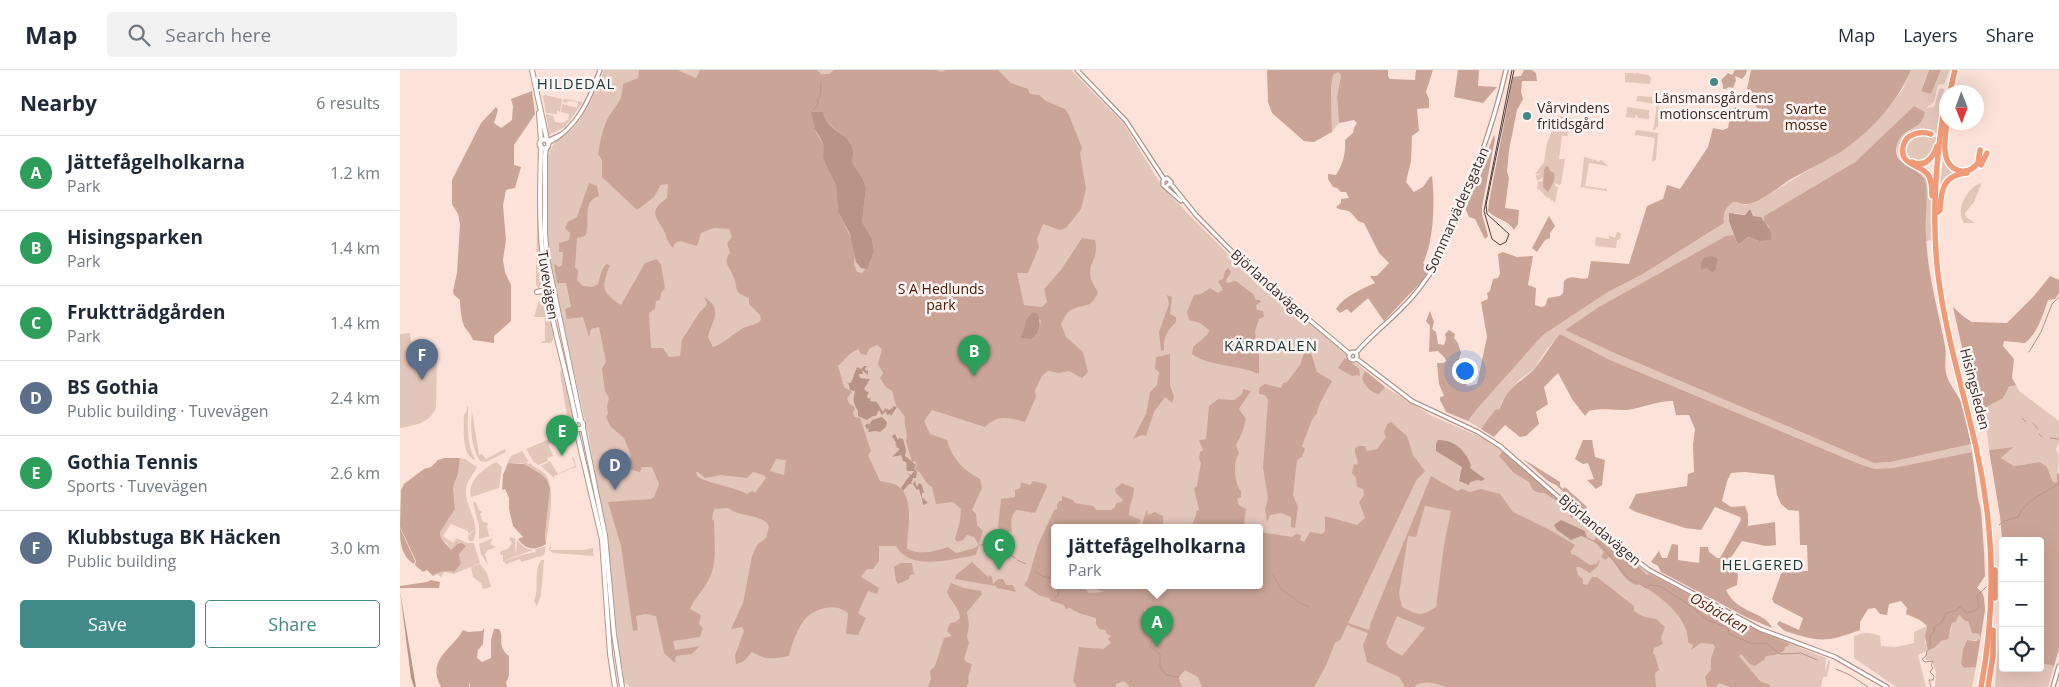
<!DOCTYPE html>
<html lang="en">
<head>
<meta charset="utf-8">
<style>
	body { margin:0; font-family:"Open Sans",sans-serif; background:#f2f2f3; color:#1f2937 }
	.controls { position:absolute; right:15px; bottom:15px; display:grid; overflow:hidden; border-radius:5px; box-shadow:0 5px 20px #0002 }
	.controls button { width:45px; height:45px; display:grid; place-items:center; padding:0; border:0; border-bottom:1px solid #e0e1e3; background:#fff; color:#1f2937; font:25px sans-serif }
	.compass { position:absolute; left:1539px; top:15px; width:45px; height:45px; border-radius:50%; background:#fff; box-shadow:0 5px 20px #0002; rotate:179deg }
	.you { position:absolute; left:1064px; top:300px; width:18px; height:18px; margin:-12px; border:4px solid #fff; border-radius:50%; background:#1a73e8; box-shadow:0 0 0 8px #1a73e833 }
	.badge { display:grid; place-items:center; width:32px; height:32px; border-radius:50%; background:#428a87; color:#fff; font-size:16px; font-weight:700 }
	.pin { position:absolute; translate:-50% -41px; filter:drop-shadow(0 1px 2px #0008) }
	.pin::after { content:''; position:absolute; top:26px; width:18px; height:15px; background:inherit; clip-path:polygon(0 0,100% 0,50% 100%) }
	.popup { position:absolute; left:651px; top:454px; width:212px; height:65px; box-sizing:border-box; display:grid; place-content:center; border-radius:5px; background:#fff; filter:drop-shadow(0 1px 4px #0005); font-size:16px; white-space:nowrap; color:#747a83 }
	.popup b { font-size:19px; color:#1f2937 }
	.popup::after { content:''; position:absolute; left:50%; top:100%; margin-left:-10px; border:10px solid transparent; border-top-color:#fff }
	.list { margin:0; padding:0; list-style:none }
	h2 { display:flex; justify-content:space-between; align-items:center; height:65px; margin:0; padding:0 20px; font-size:21px }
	h2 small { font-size:16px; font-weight:400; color:#747a83 }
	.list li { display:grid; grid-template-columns:32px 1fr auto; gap:15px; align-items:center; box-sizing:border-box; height:75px; padding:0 20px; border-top:1px solid #e0e1e3 }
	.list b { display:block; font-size:19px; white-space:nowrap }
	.list p { margin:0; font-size:16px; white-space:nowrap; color:#747a83 }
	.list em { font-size:16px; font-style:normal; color:#747a83 }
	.actions { display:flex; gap:10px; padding:15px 20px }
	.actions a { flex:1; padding:11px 0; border:1px solid #428a87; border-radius:5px; text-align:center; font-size:18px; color:#428a87 }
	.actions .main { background:#428a87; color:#fff }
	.icon { flex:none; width:28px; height:28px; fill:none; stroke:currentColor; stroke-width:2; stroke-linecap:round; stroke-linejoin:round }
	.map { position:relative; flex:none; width:1659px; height:617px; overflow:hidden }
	header { display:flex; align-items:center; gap:30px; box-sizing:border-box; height:70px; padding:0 25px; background:#fff; border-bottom:1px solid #e0e1e3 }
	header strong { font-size:24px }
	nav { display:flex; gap:28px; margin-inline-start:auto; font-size:18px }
	.search { width:350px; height:45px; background:#f2f2f3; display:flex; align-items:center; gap:12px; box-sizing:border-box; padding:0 18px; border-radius:5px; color:#747a83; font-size:19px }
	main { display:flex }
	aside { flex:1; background:#fff }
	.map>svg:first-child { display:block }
	.green { fill:#e3c6ba; fill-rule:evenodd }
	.forest { fill:#caa597; fill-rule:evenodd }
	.water { fill:#b89487 }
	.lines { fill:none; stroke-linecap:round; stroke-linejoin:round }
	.stream { stroke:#b89487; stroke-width:1 }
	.tertiary-casing { stroke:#b2958a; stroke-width:5.5 }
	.secondary-casing { stroke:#b2958a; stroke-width:6 }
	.trunk-casing { stroke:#fff; stroke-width:8 }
	.tertiary { stroke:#fff; stroke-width:3 }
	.secondary { stroke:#fff; stroke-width:4 }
	.trunk { stroke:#f09a77; stroke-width:5.5 }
	.tram { stroke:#4f423c; stroke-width:1 }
	.poi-dot { fill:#428a87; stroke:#fbf4f2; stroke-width:2 }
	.labels { text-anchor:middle; stroke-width:5; stroke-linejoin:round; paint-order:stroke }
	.poi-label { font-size:14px; fill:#392d28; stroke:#fbf4f2 }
	.park-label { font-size:14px; fill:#491a06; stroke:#fbf4f2 }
	.street-label { font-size:14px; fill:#392d28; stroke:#fbf4f2 }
	.neighbourhood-label { font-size:15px; letter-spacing:1px; fill:#183b39; stroke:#fbf4f2 }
	.water-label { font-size:15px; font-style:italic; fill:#602f1c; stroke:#fbf4f2 }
</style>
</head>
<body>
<header>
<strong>Map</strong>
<div class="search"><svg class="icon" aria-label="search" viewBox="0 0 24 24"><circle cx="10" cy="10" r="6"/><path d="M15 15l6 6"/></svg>Search here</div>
<nav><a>Map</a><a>Layers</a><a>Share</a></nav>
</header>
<main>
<aside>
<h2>Nearby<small>6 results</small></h2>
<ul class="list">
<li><span class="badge" style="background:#2e9e5b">A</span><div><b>Jättefågelholkarna</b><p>Park</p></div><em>1.2 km</em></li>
<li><span class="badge" style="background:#2e9e5b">B</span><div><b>Hisingsparken</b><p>Park</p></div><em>1.4 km</em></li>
<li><span class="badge" style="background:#2e9e5b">C</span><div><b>Fruktträdgården</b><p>Park</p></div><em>1.4 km</em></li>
<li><span class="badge" style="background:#5c6f8a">D</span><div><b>BS Gothia</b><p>Public building · Tuvevägen</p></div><em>2.4 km</em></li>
<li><span class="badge" style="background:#2e9e5b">E</span><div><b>Gothia Tennis</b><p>Sports · Tuvevägen</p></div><em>2.6 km</em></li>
<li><span class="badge" style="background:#5c6f8a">F</span><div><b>Klubbstuga BK Häcken</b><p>Public building</p></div><em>3.0 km</em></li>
</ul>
<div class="actions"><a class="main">Save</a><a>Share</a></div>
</aside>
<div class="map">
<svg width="1659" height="617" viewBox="0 0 1659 617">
	<rect width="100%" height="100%" fill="#fce2d9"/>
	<g class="green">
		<path d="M 204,0 L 671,0 L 724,54 L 758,110 L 771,126 L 864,221 L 869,224 L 855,208 L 872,223 L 875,228 L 896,242 L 985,317 L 1032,346 L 1081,367 L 1103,380 L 1216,480 L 1250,504 L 1352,558 L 1426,588 L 1425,602 L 1429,589 L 1430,592 L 1427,607 L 1423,607 L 1421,617 L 230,617 L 223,611 L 223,599 L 220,592 L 209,484 L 188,362 L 184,358 L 186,355 L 148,185 C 146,151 149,117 148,84 L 150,83 L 147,82 L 151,73 L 151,80 C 155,67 168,65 175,56 C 188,39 197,20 204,0 ZM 654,458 L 860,458 L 860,516 L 654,516 Z"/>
		<path d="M 1511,0 L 1529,0 L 1521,20 L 1531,24 L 1541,0 L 1550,0 L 1544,14 L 1538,15 L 1534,32 L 1526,38 L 1534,37 L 1539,19 L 1543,18 L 1544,20 L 1538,64 L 1527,62 L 1515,62 L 1501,82 L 1528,107 L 1531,120 L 1532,170 L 1526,171 L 1526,112 C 1512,96 1486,91 1502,65 C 1514,57 1522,58 1525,42 L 1514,36 L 1455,92 L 1364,146 L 1364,151 L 1361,147 L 1335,143 L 1329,151 L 1334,165 L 1326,167 C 1272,196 1217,226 1165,260 L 1212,282 L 1474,393 L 1491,392 L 1571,374 L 1572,382 L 1493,398 L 1475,399 L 1457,393 L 1208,289 L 1160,264 L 1147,279 L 1134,299 L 1118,311 L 1102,331 L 1100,339 L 1081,359 L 1068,351 L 1077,339 L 1143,265 L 1208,222 L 1243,204 L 1324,153 C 1323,143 1325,137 1333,132 L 1346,135 L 1365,127 L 1461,67 L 1487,39 L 1503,19 Z"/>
		<path d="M 938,2 L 941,5 L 937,27 L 939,53 L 932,62 L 931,15 L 933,5 Z"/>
		<path d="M 1225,3 L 1234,3 L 1235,6 L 1235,3 L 1249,5 L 1251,8 L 1250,14 L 1225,12 Z"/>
		<path d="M 145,25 L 162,29 L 160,42 L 157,40 L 157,44 L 146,43 L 143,26 Z"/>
		<path d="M 1238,26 L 1252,27 L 1252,32 L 1255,29 L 1254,27 L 1259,28 L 1258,58 L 1257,56 L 1255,60 L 1252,59 L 1254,57 L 1257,34 L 1236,31 Z"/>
		<path d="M 164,29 L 183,32 L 165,57 L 149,65 L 146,44 L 153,46 L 155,52 L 162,53 L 168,50 L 169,44 L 161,42 L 162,34 L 177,38 L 178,32 L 168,31 L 166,33 L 163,32 Z"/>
		<path d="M 1227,37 L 1249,40 L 1249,49 L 1238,48 L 1236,44 L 1235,48 L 1226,47 Z"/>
		<path d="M 1159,44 L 1159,46 L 1171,48 L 1169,53 L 1168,66 L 1162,66 L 1159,89 L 1165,89 L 1161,114 L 1159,115 L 1155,113 L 1155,116 L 1158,117 L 1155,133 L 1152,130 L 1151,131 L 1149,127 L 1147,128 L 1140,120 L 1137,119 L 1138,112 L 1142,111 L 1143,107 L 1138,111 L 1136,108 L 1136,105 L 1140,104 L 1135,104 L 1144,92 L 1147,73 Z"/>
		<path d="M 1236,60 L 1258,63 L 1256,90 L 1252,91 L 1255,68 L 1235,65 L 1234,70 Z"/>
		<path d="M 1524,66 L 1538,67 L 1533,82 L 1525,92 L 1512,91 L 1507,82 C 1507,71 1514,67 1524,66 Z"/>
		<path d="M 1544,79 L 1544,85 L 1559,102 L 1548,107 L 1540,119 Z"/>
		<path d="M 1184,87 L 1192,89 L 1193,92 L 1194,89 L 1198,92 L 1201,90 L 1208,96 L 1189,93 L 1185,116 L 1205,119 L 1206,117 L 1207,121 L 1179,117 L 1181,116 Z"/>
		<path d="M 138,103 L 140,193 L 143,213 L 139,218 L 137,217 L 136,213 Z"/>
		<path d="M 1580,113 L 1581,115 L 1574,132 L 1565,143 L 1566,147 L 1575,153 L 1564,153 C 1555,139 1567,119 1580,113 Z"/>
		<path d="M 1217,162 L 1221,163 L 1220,169 L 1217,170 L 1216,178 L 1195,176 L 1196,167 L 1209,169 L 1209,166 L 1215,168 Z"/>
		<path d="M 141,223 L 146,224 L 148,228 C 150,240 158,264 151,273 L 142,273 L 141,271 L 145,271 L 145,247 L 134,247 Z"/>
		<path d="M 10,263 L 11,272 L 34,273 L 37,280 L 36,338 C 29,354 15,355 0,358 L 0,264 Z"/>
		<path d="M 161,299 L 174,348 L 167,357 L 164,354 L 167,346 L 160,303 Z"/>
		<path d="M 1616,315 L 1619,321 L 1659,351 L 1659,373 L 1656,379 L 1659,385 L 1657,414 L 1653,412 L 1647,397 L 1640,392 L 1614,396 L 1601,388 L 1612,377 L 1589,380 L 1587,363 L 1581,340 C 1594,334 1602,319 1616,315 Z"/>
		<path d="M 68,336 C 68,354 66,374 75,389 L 74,390 C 61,383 64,357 64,344 L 66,343 L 67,337 Z"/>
		<path d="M 72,342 L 79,385 L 82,384 L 86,389 L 105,379 L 106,382 L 86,392 L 80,391 C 71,378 70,357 72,342 Z"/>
		<path d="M 164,363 L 166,366 L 148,374 L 153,386 L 147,388 L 148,391 L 138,395 L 133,391 L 126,379 Z"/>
		<path d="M 122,381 L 129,392 L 126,391 L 128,394 L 130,393 C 134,398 140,399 145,404 C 157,419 148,455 146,473 L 145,466 L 149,430 L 141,404 L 122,393 L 108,393 L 105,397 L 111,386 Z"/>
		<path d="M 172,387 L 174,388 L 176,397 L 175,398 L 173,398 L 154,406 L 154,408 L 141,396 L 150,391 L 158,404 L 175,396 Z"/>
		<path d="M 60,388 L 65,389 L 77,397 C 74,403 66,412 66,421 C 65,437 82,455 73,471 L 69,471 L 68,466 L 75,459 L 68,464 L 68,461 L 51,454 L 43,466 L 53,473 L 57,468 L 67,473 L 74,473 L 80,493 L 54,504 L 44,502 L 41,507 L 36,503 L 48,500 L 54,502 L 61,494 L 59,484 L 61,480 L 57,474 L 51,480 L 49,478 L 48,474 L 41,468 L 40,462 L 55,437 L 53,417 L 58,404 Z"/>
		<path d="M 96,392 L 102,397 L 99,418 L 71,427 C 67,411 83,399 96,392 Z"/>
		<path d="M 75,431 L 79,440 L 82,442 L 80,444 L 83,452 L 86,452 L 88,454 L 87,456 L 89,466 L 95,465 L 79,469 L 79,456 L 73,433 Z"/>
		<path d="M 111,467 L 116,469 L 115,476 L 116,484 L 117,470 L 125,478 L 133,480 C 128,482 106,489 103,492 L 103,485 L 101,485 L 100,482 L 109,478 L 112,472 L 109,469 Z"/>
		<path d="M 93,468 L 90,474 L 96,477 L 88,480 L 85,484 L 88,495 L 81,484 L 79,474 Z"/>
		<path d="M 151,470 L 150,480 L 184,480 L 193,478 L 194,486 L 153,483 L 149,480 Z"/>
		<path d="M 146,476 L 144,485 L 138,487 L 137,486 L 137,487 L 121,492 L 120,489 L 106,494 L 104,492 C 107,489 129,483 135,482 L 136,484 L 135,480 Z"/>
		<path d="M 141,490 L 144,490 L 141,525 L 137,536 L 134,531 C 140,518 133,503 141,490 Z"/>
		<path d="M 80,494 L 87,503 L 91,517 L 83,519 L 81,513 L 73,507 L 71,497 Z"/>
		<path d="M 1559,545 L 1565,551 L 1568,551 L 1572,563 L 1579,564 L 1579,570 L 1567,570 L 1563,579 L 1561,594 L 1564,598 L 1576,597 L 1572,617 L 1535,617 L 1536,602 L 1532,591 L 1526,590 L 1526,581 L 1518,585 L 1526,617 L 1496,617 L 1454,588 L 1454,566 C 1463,562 1471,562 1480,566 L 1481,576 L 1496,577 L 1514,573 L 1514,562 L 1527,556 L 1525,574 L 1551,561 L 1552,553 L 1556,552 Z"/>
		<path d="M 1603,560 L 1603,598 L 1640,598 L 1640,593 L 1654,596 L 1648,617 L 1595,617 L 1599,568 Z"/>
	</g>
	<g class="forest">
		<path d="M 239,0 L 277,0 L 296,8 L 300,0 L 417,0 L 421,4 L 429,4 L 434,0 L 536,0 L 541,2 L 547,0 L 598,0 L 611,13 L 628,19 L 630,24 L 639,25 L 646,31 L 665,39 L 669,45 L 682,78 L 680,83 L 686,119 L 681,139 L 666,158 L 660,160 L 643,154 L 637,169 L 639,177 L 628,203 L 617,203 L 624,235 L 642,237 L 647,232 L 644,219 L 661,200 L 682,168 L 695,170 C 701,193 679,195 698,222 C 691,239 687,233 673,239 C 667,241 664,249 661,254 L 666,267 L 683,282 L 688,302 L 682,308 L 669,301 L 659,303 L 648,301 L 642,306 L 635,320 L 636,327 L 625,352 C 609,348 598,344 585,357 L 532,340 L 524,351 L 530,364 L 547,370 C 552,389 563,400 580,409 L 582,418 L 572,440 L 576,444 L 577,455 L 583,461 L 576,485 C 552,489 510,502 496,476 L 479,476 L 479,491 L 473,499 L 467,499 L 461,507 L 479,518 L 477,524 L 468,521 L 458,543 L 466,548 L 458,565 L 446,564 L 448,543 C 437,533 419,537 408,546 C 398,555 392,574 389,586 C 374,589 365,590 352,582 L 343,592 L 336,594 L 335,585 L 344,561 L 342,557 L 331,559 L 343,533 L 352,486 L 357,475 L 366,468 L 369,456 C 361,443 341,448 328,438 L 314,439 L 312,449 L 314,451 C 314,470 318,492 309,509 C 304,520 295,527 290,539 L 301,545 L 299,554 L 303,558 L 300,567 L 273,571 L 275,580 L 300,576 L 292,584 L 276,586 L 275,593 L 264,583 L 256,546 L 246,544 L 236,546 L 238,560 L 233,561 L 221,476 L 208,432 L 251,429 L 254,427 L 259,414 L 252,397 L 242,397 L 240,402 L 229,399 L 227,393 L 231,386 L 224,368 L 210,356 L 206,347 L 208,344 L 207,336 L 209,328 L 205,321 L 202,299 L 206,292 L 199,257 L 191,259 L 189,267 L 183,247 L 167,249 L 165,239 L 171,237 L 166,213 L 157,213 L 154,194 L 159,197 L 162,195 L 163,182 L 159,182 L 159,173 L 169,170 L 170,163 L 165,158 L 168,152 L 177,147 L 189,113 L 197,116 L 199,126 C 180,132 192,154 185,166 L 177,168 L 175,197 L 178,201 L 177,210 L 183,216 L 192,217 L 198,214 L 202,200 L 206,194 L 210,195 C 202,217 200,221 221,235 L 245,193 L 257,189 L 261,195 L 265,218 L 261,223 L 260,230 L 256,231 L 255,239 L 249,243 L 251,278 L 263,278 L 269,287 L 280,286 L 282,270 L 299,243 L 306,236 L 307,233 L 304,227 C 325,240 311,251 308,267 L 313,277 C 325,273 333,264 343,258 C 350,255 356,255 361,250 L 360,245 L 349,234 L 349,228 C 332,222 339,218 333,206 C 330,197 322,192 330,183 L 327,173 L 332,167 L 329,159 L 314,158 L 301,163 L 297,176 L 280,171 L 275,173 L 273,178 C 267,173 267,166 263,159 C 254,145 250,140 267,128 L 268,114 L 261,115 L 254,127 L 237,140 L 202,107 L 202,90 L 198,84 C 200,72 203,57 209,46 C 218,33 222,31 223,14 L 238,8 ZM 415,42 L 421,42 C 429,62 460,67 452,92 L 463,109 L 466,118 L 462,152 L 472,169 L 474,182 L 468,196 L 462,203 L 457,202 L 454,195 L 455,183 L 450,166 L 438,142 L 436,115 L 424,88 L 424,74 C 416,67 412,53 415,42 ZM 633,242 L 641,251 L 639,260 L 632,269 L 622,263 ZM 477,275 L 482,279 L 478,294 L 483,303 L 480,308 L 485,316 L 492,321 L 496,335 L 505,347 C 503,356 509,363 506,371 L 512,392 L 515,391 L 517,395 L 515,399 C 524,403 522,411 532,417 L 536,434 L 553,432 L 561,439 L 560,451 L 555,469 L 557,472 L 563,470 L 567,465 L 574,467 L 579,475 L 575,478 L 556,483 L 548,477 C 534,482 520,485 507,479 C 507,460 516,426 496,415 C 492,413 485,412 480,411 L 468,385 L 471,381 L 460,348 L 455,347 L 453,343 L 455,338 L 449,333 L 447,328 L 452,322 L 444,317 L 438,296 L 451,283 L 458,279 L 461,284 L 466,285 L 470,278 ZM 376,389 L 386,390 L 384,405 L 370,401 ZM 296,402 L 298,402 L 305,408 L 321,405 L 347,408 L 353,402 L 364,405 L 366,408 L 355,423 L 352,421 L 347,424 C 332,416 313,415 298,407 Z"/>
		<path d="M 867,0 L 988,0 L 988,6 L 990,9 L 1015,10 L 1016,0 L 1033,0 L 1026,22 L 1029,29 L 1029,38 L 1017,39 L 1019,61 L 1012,66 L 1011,91 L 1006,112 L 1014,122 L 1023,117 L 1030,107 L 1032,106 C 1035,131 1034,171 1023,193 L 1030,198 L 1022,211 L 984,251 L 968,228 L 951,243 L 947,239 L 940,243 L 936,239 C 944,226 962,219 975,213 L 970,206 L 977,206 L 989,193 L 979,183 L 964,153 C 955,152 955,144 948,141 C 943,139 940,141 936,137 L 941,133 L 941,129 L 949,128 L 946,122 L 941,122 L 937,118 L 933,117 L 928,109 L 928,104 L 936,105 C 943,95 946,82 945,70 L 953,63 L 954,58 L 957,53 L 954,50 L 939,53 L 937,27 L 941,5 L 938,2 L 933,5 L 931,16 L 932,62 L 914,72 L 904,71 L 872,43 L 868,32 Z"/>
		<path d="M 1058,0 L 1079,0 L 1078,16 L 1097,17 L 1083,33 L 1054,27 Z"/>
		<path d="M 1124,0 L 1132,0 L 1136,3 L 1137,11 L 1122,11 L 1121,22 L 1123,29 L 1117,40 L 1109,80 L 1107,102 L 1109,108 L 1105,138 L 1119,140 L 1118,154 L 1114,160 C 1109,150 1095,149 1088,141 L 1089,132 L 1113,7 L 1121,6 Z"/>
		<path d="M 1335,0 L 1347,0 L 1346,4 L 1342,9 L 1335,6 L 1336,10 L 1333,18 L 1329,17 L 1326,19 L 1323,19 L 1323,15 L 1321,10 L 1328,3 L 1332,5 Z"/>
		<path d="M 1351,0 L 1511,0 C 1497,33 1469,64 1439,83 C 1423,92 1407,100 1391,109 C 1380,116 1358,135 1344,134 C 1341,134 1337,132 1333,132 C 1325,138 1323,143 1324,153 L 1243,204 L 1208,222 L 1143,265 L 1077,339 L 1068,351 L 1046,342 L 1040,330 L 1040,327 L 1044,326 L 1039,314 L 1037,293 L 1043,293 L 1046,291 L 1045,288 L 1038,281 L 1029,282 L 1030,256 L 1026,251 L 1030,241 L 1034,252 L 1032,259 L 1036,262 L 1038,274 L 1044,275 L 1046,269 L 1045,264 L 1049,260 L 1055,264 L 1054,268 L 1058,273 L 1061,283 L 1059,288 L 1064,313 L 1068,316 L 1077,314 L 1087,267 L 1081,232 L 1088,229 L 1087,223 L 1090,221 L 1093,209 L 1098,208 L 1100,204 L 1098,184 L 1103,182 L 1117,187 L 1133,186 L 1128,215 L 1136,218 L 1135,235 L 1141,237 L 1145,236 L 1148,228 L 1160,226 L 1163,223 L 1164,211 C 1172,203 1178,211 1188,208 L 1191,191 L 1229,194 L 1247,136 L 1263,129 L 1267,115 L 1280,119 L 1308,77 L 1313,58 L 1323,60 L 1328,58 L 1331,40 L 1336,37 L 1340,46 L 1355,49 L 1360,42 L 1356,36 L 1349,32 L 1346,24 Z"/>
		<path d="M 1529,0 L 1541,0 L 1531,24 L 1521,21 Z"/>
		<path d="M 132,21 L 135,44 L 114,75 L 114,95 L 121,97 L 115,118 L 106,120 L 103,136 L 106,170 L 103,190 L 105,202 L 111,215 L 111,251 L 94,266 L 94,273 L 73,270 C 71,264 67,261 64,256 C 61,248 60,238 60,230 L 54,225 L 53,221 L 57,203 L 60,154 L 58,144 L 52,134 L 52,110 L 81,53 L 96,37 L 98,40 L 94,53 L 101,58 L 112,50 L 113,36 L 111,29 Z"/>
		<path d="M 1514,36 L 1525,42 C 1522,58 1514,56 1502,65 C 1481,98 1523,94 1526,114 C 1528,131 1525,147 1526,164 C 1527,203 1538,239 1545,276 C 1547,285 1544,294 1546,303 C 1548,313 1556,321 1560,330 C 1566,343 1568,360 1571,374 L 1491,392 L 1474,393 L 1212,282 L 1165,260 L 1199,237 L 1326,166 L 1334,165 L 1337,173 L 1341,173 L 1348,167 L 1359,171 L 1369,157 L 1364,151 L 1364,146 L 1455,92 Z"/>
		<path d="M 1094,65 L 1095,69 L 1082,137 L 1082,144 L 1088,166 L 1085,169 L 1075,149 L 1069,147 L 1065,138 Z"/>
		<path d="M 1146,96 L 1149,97 L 1150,101 L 1154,103 C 1156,111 1151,116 1148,122 L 1143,117 L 1144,100 Z"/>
		<path d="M 1149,146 L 1155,156 L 1150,163 L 1150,168 L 1145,170 L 1137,182 L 1132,178 Z"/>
		<path d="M 828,198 L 831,202 L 826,210 L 827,213 L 836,211 L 853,224 L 856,230 L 860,230 L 861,232 L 856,235 L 857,240 L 863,241 L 864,247 L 859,249 L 855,261 L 856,270 L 859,277 L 859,304 C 839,295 808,296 792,284 L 793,277 L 808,264 L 809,260 L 800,253 L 789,250 L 787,242 L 794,225 L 801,224 L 810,218 L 818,223 L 823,220 L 818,211 L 823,209 L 825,201 Z"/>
		<path d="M 1650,206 L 1659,210 L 1659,223 L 1655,229 L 1648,230 C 1643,245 1637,264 1625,273 L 1604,271 L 1603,276 L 1614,289 L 1612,308 L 1616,315 L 1609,317 L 1603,328 L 1581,340 L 1574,311 L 1565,291 L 1553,237 L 1564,247 L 1572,252 L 1607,253 L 1634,226 Z"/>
		<path d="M 767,225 L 772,227 L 770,244 L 776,247 L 776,252 C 767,261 763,267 764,280 L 761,281 L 759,262 L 769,234 Z"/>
		<path d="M 1160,264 L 1208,289 L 1457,393 L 1475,399 L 1493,398 L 1572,382 L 1578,428 L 1581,440 L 1584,482 L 1585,506 L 1577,518 L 1582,522 L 1584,528 L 1585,540 L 1576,597 L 1564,598 L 1561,594 L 1563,579 L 1567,570 L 1576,571 L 1580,569 L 1579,564 L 1572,563 L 1568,551 L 1565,551 L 1559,545 L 1556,552 L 1552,553 L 1548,569 L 1541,571 L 1534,578 L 1528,580 L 1525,567 L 1527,556 L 1520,550 L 1506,544 L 1507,538 L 1501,531 L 1489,534 L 1487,545 L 1480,544 L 1475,538 L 1468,539 L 1460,552 L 1460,560 C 1425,573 1420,572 1385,561 L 1377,554 L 1379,551 L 1399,560 L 1403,548 L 1374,533 L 1372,529 L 1381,504 L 1383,502 L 1408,501 L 1407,475 L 1400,475 L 1399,441 L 1388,440 L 1381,434 L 1377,425 L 1374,405 L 1344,402 L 1331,403 L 1327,411 L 1322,431 L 1331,437 L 1345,436 L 1348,444 L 1348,456 L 1375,452 L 1376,475 L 1366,476 L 1342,471 L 1330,489 L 1338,505 L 1337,515 L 1326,520 C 1337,544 1365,541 1372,558 L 1346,547 L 1261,502 L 1258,496 L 1251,492 L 1259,481 L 1262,488 L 1267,488 L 1272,474 L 1278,475 L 1278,490 L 1299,493 L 1300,477 L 1308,477 L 1309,482 L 1317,488 L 1320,488 L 1341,450 L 1340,447 L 1315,437 L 1301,460 L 1285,458 L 1236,442 L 1229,438 L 1236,424 L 1287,416 L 1288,404 L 1294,402 L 1293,375 L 1295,359 L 1289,345 L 1276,345 L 1273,331 C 1256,330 1236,341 1221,340 C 1208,340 1203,338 1189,341 L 1185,346 L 1172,329 L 1158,303 L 1144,317 L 1148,334 L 1136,342 L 1139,354 L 1126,366 L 1120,367 L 1105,355 L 1094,367 L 1081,359 L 1095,340 L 1100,339 C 1107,315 1123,312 1136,297 C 1145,286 1151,274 1160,264 Z"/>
		<path d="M 905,280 L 911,283 L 917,302 L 932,311 L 919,335 L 917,343 L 912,350 L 902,376 L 905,379 L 902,387 L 897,390 L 893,425 L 898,437 L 895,458 L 891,457 L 891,447 L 881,443 L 870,445 L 867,452 L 865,440 L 868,428 L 863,398 L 868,330 L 865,325 L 859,324 L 859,318 L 865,314 L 881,318 L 883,313 L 887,312 L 900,295 Z"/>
		<path d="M 770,284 L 770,315 L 774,327 L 772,333 L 765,327 L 754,342 L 746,366 L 742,365 L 733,369 L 746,344 L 750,322 L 757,315 L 759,302 L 755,299 L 756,287 Z"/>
		<path d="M 945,288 L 959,299 L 960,306 L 957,305 L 952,306 L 938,298 Z"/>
		<path d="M 965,301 L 985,317 L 979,324 C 972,324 964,315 962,308 Z"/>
		<path d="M 843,319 L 851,321 L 839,339 L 846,349 L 842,363 L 836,375 L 839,383 C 833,392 834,414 841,421 L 841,427 L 837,429 L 839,435 L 846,439 L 844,452 L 848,458 L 791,458 L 796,445 L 796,441 L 799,440 L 794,418 L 797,416 L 801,393 L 799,388 L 800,382 L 803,380 L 799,370 L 806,369 L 809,336 L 818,329 L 834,330 L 842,324 Z"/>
		<path d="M 991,352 L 1007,366 L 1013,385 L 1025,401 L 1016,411 L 948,553 L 969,560 L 971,552 L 1031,406 L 1057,421 L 1062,419 L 1070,422 L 1081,419 L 1100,424 L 1113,442 L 1152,461 L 1175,475 L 1171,481 L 1171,484 L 1175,485 L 1190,495 L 1196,494 L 1200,489 L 1198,496 L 1190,503 L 1180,497 L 1176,497 L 1178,505 L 1183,509 L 1183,514 L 1187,515 L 1192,507 L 1197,507 L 1234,536 L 1234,541 L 1242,546 L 1256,549 L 1265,557 L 1261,568 L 1263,574 L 1254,578 L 1253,583 L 1255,585 L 1259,600 L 1255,603 L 1256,617 L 1046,617 C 1037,613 1021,609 1014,617 L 1005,617 L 999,607 L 967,592 L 963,575 L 968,563 L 947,555 L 941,569 L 935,573 L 925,598 L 914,617 L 802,617 L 798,607 L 785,600 L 779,607 L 780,613 L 783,617 L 730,617 L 724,611 L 716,614 L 716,617 L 677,617 L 673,611 L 679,577 L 703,579 L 711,573 L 708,569 L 711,566 L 707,564 L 705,560 L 699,559 L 696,554 L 696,548 L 681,544 L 670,538 L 666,539 L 664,535 L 651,531 L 649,528 L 640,526 L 624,515 L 628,509 L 638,475 L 654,440 L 657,439 L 657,435 L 659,431 L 662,431 L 662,426 L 673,430 L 675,433 L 693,436 L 696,440 L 711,440 L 715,437 L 716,433 L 721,432 L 723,430 L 716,423 L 715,419 L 722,413 L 734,418 C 734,429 729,434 729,445 L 741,450 L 737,456 L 741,457 L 747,439 L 748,445 L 755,442 L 763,446 L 763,458 L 654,458 L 654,516 L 687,516 L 685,519 L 689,523 L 704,522 L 688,516 L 860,516 L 860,462 L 892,467 L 896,464 L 901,465 L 900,470 L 904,472 L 910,462 L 922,464 L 925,461 L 925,446 L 957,455 L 965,448 L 959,432 L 964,425 L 963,419 L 957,417 L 956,408 L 952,403 L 954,394 L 957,395 L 958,392 L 955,383 L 955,378 L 959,376 L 965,376 L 967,381 L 977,379 L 986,367 L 984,362 L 987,354 ZM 1025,436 L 1051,441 L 1044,475 L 1036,537 C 1020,547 1018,545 1002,537 L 999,524 L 1008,466 L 1016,467 ZM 750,539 L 761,543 L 766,551 L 763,553 C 755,552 746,549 744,540 ZM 997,546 L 1025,558 L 1002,586 L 989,578 L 986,573 Z"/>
		<path d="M 1183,370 L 1192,370 L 1195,387 L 1205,390 L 1202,415 L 1196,419 L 1187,410 L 1194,409 L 1188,393 L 1183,394 L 1175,389 Z"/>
		<path d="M 1613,377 L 1601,388 L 1614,396 L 1640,392 L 1647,397 L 1653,412 L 1657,413 L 1657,403 L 1659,404 L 1659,579 L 1654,596 L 1640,593 L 1640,471 L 1603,471 L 1603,479 L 1600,446 L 1589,380 Z"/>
		<path d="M 1103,380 L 1189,456 L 1196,464 L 1175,447 L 1171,448 L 1168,441 L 1157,431 L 1144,423 L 1139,423 L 1133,420 L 1129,412 L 1114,403 L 1099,386 Z"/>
		<path d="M 45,388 L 60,388 L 58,404 L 53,417 L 55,439 L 40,462 L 41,468 L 51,480 L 57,474 L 62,473 L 66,476 L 59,484 L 61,494 L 54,502 C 46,500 40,501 33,506 L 27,500 L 23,502 L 15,495 L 16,491 L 0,457 L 1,420 L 4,414 L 24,399 L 31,397 L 38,390 Z"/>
		<path d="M 1123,389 L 1160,412 L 1160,416 L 1163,419 L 1165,417 L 1187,437 L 1184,442 L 1156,415 L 1148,411 Z"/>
		<path d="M 108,393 L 124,394 L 141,404 L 147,410 L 150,419 L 145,466 L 146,474 C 135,481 126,480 118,469 L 123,467 L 113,456 L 109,439 L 109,428 L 105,419 L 102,420 L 103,405 Z"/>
		<path d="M 633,411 L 646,414 L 647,417 L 635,443 L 617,440 C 610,445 611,454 612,462 L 604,463 L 598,458 L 601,429 L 615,427 L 615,420 L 620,418 L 621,412 L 630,415 Z"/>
		<path d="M 0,458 L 15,491 L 14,494 C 1,486 0,472 0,458 Z"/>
		<path d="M 1196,467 L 1213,481 L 1216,480 L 1233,491 L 1247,505 L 1250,504 L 1352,558 L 1390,574 L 1388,576 L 1385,577 L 1384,581 L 1375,585 L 1366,586 L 1364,590 L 1355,596 L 1350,594 L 1341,584 L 1339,586 L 1360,611 L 1370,615 L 1370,617 L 1330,617 L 1319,613 L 1316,617 L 1307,617 L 1305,607 L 1311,600 L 1311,588 L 1315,577 L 1313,574 L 1301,573 L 1291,580 L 1293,575 L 1288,572 C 1289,549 1262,527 1243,516 C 1239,514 1236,516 1232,513 C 1221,507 1218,494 1209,487 L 1205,490 L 1201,487 L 1204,482 L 1194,471 Z"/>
		<path d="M 572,492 L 588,507 L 590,505 L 592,507 L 593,514 L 598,509 L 603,509 L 606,515 L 613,515 L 616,522 L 597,518 L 596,516 L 555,509 L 556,505 Z"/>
		<path d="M 500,493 L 512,493 L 513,501 L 515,504 L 510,505 L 509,509 L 498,514 L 496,511 L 494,497 Z"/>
		<path d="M 31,510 L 40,512 L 39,518 L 0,518 L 0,516 L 27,512 Z"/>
		<path d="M 551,513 L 564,518 L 581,521 L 582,524 L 567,542 L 569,555 L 567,567 L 569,573 L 564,589 L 566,592 L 572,594 L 568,608 L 569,612 L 566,617 L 528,617 L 531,609 L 530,601 L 535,596 L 544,568 L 552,566 L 547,561 L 550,553 L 556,552 L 560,548 C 560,538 550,531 547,522 Z"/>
		<path d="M 84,558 L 83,574 L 78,580 L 77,588 L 82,592 L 91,588 L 91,570 L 94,559 L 99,559 C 105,568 96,576 109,586 L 109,605 L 106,613 L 107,617 L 70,617 L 70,611 L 69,617 L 41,617 C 26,589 52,580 63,560 L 68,562 L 82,561 Z"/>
	</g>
	<g class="water">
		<path d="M 411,42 L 423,42 C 426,64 460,63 452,92 L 463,109 L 466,118 L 462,152 L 472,169 L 474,182 L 467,199 L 461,198 L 456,192 L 450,164 L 438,142 L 436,115 L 423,88 L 424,75 L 415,59 Z"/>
		<path d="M 1350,139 L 1353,146 L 1361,147 C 1366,154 1373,161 1371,170 L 1359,171 L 1348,167 L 1341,173 L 1337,173 L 1329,151 L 1329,143 L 1345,145 Z"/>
		<path d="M 1312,186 L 1318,189 L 1315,201 L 1312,202 L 1307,198 L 1301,200 L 1301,193 L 1304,188 Z"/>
		<path d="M 633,242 L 637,243 C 642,255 640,262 632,269 L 621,268 C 622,261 626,257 626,250 Z"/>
		<path d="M 464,296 L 467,296 L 465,299 L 466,301 L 468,300 L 468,305 L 462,300 L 463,304 L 459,304 L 460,308 L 470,309 L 464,319 L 467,322 L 469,321 L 467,327 L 469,329 L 471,327 L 470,331 L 477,332 L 483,342 L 485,338 L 489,340 L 493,338 L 493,336 L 497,337 L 491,346 L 490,344 L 487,345 L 486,341 L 482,345 L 479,340 L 476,346 L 473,346 L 467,350 L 458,346 L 458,341 C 453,333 453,330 455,321 L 450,320 L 448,312 L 445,312 L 451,313 L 457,297 L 461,299 Z"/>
		<path d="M 482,347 L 487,352 L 486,357 L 480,362 L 475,361 L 468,362 L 469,358 L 467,359 L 465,356 L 467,353 L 469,355 L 472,350 Z"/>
		<path d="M 495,364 L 498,370 L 499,368 L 503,369 L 506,380 L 505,386 L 516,395 L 514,399 L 517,401 L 516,408 L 513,408 L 511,413 L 513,414 L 515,411 L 517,417 L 519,413 L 522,415 L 524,423 L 522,423 L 522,427 L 528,433 L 523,435 C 523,430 520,424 519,419 L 517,420 L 513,414 L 509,414 L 503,421 L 501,418 L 507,409 L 510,406 L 507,403 L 511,405 L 514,401 L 507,401 L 506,392 L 503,391 L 501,385 L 492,387 L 500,379 L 496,377 L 497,375 L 495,375 L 496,373 L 492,366 Z"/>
		<path d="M 1038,370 C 1055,370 1065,380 1071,395 L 1070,398 L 1085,409 L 1081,411 L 1077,410 L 1070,412 L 1069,415 L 1059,411 L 1062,397 L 1036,381 L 1036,374 Z"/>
		<path d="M 1161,450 L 1185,461 L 1187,468 L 1181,466 L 1171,470 L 1157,460 L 1154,455 Z"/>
		<path d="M 0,521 L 16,617 L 14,617 L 11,608 Z"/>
	</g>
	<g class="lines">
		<g class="stream">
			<path d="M 413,40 L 418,35 L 417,30 L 420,26 L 421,12"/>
			<path d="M 1629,282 L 1641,262 L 1652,234 L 1659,227"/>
			<path d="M 1622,348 L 1626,352"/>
			<path d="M 1633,353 L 1638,359"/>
			<path d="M 1639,364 L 1642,367"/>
			<path d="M 1650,368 L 1659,369"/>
			<path d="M 1599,455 L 1604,451 L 1618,447 C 1625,429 1645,424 1659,413"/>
			<path d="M 1187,468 L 1200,474 L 1229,509 L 1238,513"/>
			<path d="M 579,475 L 592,475 L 607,483"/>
			<path d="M 609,484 L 615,488"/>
			<path d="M 617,490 L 626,494"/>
			<path d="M 635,501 L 642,506 L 654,509"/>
			<path d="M 873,505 L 881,519 L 900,533"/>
			<path d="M 1243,516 L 1246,518 L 1249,515 L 1260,516 L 1295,539 L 1306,549 L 1328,558 L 1329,564 L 1353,574 L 1366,573 L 1380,584 L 1401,583 L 1417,590"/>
			<path d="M 654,527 L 658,526 L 660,516"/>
			<path d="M 902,534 L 909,537"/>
			<path d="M 759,566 L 762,563"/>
			<path d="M 757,567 L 757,570 L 751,572 L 750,577 L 760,584 L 760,597 L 766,605 L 779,607"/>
			<path d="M 1436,599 L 1450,605 L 1468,617"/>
			<path d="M 1531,617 L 1529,610 L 1533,610 L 1534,606 L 1530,602 L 1533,598 L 1531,595 L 1533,591 L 1525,592 L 1522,589 L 1526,586 L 1527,581 L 1530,578 L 1530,566 L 1534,562 L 1534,558 L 1542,552 L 1546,543 L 1554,541 L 1560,537 L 1567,543 L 1577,540 L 1579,536 L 1577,526 L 1586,517"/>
		</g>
		<g class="tertiary-casing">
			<g id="tertiary">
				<path d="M 677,0 L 726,51 L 764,109"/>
				<path d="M 147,71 L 160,65"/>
				<path d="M 148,73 C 177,59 190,29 200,0"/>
				<path d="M 771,114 L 796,145 L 850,200 L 950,284"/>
				<path d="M 766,117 L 771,112 L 767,108 L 763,111 L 763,115 L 781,131"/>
				<circle cx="953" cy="286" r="4"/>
				<path d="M 956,283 C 969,267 985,255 1000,240 C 1015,226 1027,209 1038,191 C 1066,129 1091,66 1106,0"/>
				<path d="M 957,289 L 1012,331 L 1078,362 L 1100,376 L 1200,463 L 1249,500 L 1360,559 L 1435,587 L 1487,617"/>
				<path d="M 1653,617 L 1659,596"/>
			</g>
		</g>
		<g class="secondary-casing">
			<g id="secondary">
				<path d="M 132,0 L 147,70"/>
				<path d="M 139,43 L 141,71"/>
				<circle cx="144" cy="74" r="4.5"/>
				<path d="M 141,76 C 140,114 139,153 143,190 C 148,244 166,297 176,350 L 174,356 L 176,359 L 181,359 L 183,356 L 183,353 L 180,350 L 176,350"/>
				<path d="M 146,78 L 145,85 L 145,163 L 147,188 L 181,350"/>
				<path d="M 137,222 L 149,219"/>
				<path d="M 183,358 L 205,465 L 214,564 L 222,617"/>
				<path d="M 176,359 L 202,470 L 210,584 L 215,617"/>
			</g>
		</g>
		<g class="trunk-casing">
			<g id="trunk">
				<path d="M 1550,22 L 1555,0"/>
				<path d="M 1546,27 C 1536,85 1531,145 1538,204 C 1545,263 1563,319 1576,377 C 1594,456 1596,538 1581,617"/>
				<path d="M 1547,52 C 1545,68 1539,97 1561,101 C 1568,102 1574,98 1578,93 L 1580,80"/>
				<path d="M 1531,64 C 1525,62 1518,62 1512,65 C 1507,67 1504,72 1503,77 C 1499,96 1522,94 1529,106 C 1532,112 1532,119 1532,126"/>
				<path d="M 1512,92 C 1525,98 1533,88 1537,76"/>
				<path d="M 1581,95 L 1587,83"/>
				<path d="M 1538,142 L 1540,140 C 1541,120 1543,105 1567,103"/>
				<path d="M 1595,528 L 1595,500"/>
				<path d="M 1588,617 L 1593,586 L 1593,560"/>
			</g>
		</g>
		<use href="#tertiary" class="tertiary"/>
		<use href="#secondary" class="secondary"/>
		<use href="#trunk" class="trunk"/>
		<path class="tram" d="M 1112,0 L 1084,141 L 1092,169 L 1100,175 L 1106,172 L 1109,164 L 1087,144 L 1086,135 L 1114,0"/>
	</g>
	<g class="poi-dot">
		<circle cx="1314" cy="12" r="5"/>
		<circle cx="1127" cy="46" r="5"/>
	</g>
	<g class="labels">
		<g class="poi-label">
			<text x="1314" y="33">Länsmansgårdens<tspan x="1314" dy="16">motionscentrum</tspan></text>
			<text x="1137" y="43" text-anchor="start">Vårvindens<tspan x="1137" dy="16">fritidsgård</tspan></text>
		</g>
		<g class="park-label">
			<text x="1406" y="44">Svarte<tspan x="1406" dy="16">mosse</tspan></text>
			<text x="541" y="224">S A Hedlunds<tspan x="541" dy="16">park</tspan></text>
		</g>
		<g class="street-label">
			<text transform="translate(1057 140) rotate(-66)" y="5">Sommarvädersgatan</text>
			<text transform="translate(148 215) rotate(81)" y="5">Tuvevägen</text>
			<text transform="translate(871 216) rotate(42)" y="5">Björlandavägen</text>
			<text transform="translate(1575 319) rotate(76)" y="5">Hisingsleden</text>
			<text transform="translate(1200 460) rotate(40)" y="5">Björlandavägen</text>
		</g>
		<g class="neighbourhood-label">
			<text x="176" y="19">HILDEDAL</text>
			<text x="871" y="281">KÄRRDALEN</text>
			<text x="1363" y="500">HELGERED</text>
		</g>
		<g class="water-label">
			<text transform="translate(1319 543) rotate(31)" y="5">Osbäcken</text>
		</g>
	</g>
</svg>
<div class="controls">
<button>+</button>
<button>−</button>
<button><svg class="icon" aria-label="locate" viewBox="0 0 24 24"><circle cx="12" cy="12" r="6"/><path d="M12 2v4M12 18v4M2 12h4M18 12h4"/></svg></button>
</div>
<svg class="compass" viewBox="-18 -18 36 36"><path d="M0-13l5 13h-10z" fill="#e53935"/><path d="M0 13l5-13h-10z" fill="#747a83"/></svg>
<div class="you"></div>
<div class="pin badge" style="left:757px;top:577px;background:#2e9e5b">A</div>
<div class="popup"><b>Jättefågelholkarna</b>Park</div>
<div class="pin badge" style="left:574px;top:306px;background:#2e9e5b">B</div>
<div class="pin badge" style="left:599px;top:500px;background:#2e9e5b">C</div>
<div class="pin badge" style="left:215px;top:420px;background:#5c6f8a">D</div>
<div class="pin badge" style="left:162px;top:386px;background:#2e9e5b">E</div>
<div class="pin badge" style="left:22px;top:310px;background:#5c6f8a">F</div>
</div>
</main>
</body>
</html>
